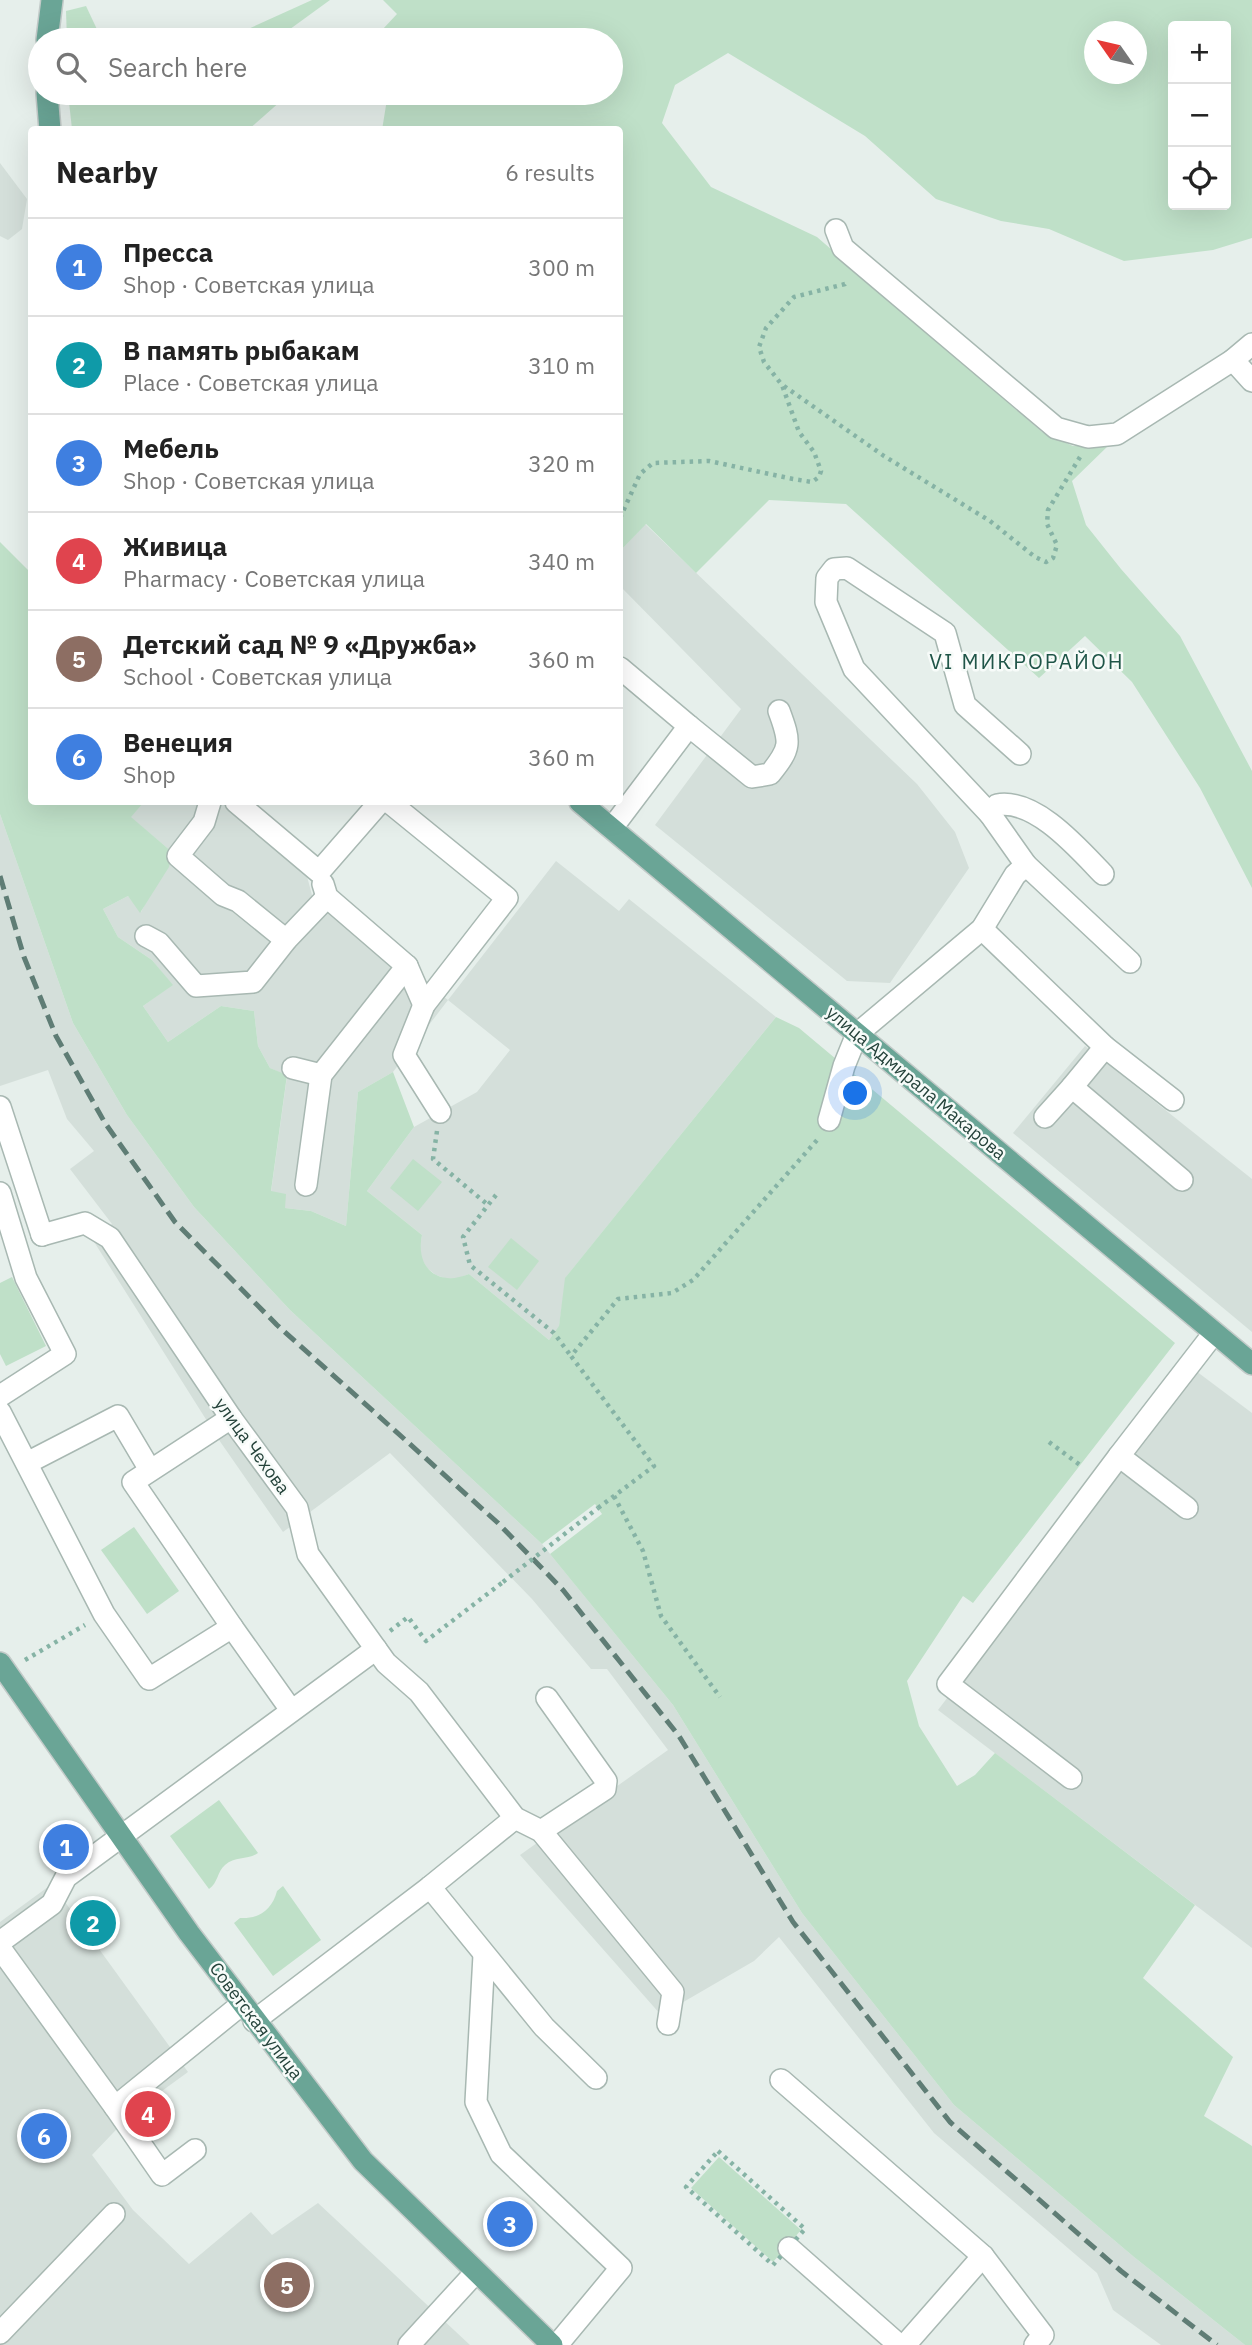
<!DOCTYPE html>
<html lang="en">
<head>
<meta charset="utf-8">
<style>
	body { margin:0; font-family:"IBM Plex Sans",sans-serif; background:#f6f6f6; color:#222 }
	.controls { position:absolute; right:21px; top:21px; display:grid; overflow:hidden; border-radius:7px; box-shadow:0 7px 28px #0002 }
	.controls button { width:63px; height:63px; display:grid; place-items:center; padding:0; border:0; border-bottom:2px solid #e0e0e0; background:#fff; color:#222; font:35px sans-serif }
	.compass { position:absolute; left:1084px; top:21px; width:63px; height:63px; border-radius:50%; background:#fff; box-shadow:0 7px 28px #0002; rotate:304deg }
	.you { position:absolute; left:856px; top:1094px; width:24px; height:24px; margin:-18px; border:5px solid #fff; border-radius:50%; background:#1a73e8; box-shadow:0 0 0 10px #1a73e833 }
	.badge { display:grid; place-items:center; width:46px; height:46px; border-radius:50%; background:#7c3aed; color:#fff; font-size:23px; font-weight:700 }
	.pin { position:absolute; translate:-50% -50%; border:4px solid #fff; box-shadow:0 2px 7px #0006 }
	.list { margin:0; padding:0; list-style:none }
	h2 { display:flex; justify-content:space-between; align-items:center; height:91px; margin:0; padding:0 28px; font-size:30px }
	h2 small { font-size:23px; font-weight:400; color:#767676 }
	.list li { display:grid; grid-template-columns:46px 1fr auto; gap:21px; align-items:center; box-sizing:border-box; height:98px; padding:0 28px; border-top:2px solid #e0e0e0 }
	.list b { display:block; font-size:26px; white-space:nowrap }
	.list p { margin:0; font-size:23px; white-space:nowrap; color:#767676 }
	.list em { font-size:23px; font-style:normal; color:#767676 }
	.icon { flex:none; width:38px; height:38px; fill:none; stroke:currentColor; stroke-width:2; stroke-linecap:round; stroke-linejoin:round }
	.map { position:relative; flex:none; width:1252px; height:2345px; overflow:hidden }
	.search { position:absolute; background:#fff; box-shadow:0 7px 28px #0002; left:28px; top:28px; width:595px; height:77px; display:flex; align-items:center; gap:18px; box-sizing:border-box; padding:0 24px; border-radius:38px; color:#767676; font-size:26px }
	.panel { position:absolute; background:#fff; box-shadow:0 7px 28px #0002; left:28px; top:126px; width:595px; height:679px; border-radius:7px }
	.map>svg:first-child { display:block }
	.built { fill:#d4dfda }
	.green { fill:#bfe0c8; fill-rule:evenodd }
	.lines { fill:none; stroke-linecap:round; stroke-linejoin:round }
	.minor-casing { stroke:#a8b8b2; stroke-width:24 }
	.major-casing { stroke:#c2cac8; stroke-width:24 }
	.path { stroke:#86b3a5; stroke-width:4.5; stroke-dasharray:3.5 5; stroke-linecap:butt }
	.minor { stroke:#fff; stroke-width:21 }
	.major { stroke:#6aa596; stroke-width:21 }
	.rail { stroke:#5f7d75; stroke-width:5; stroke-dasharray:14 7; stroke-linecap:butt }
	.path-bridge { stroke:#86b3a5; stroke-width:4.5; stroke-dasharray:3.5 5; stroke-linecap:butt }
	.labels { text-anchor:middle; stroke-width:5; stroke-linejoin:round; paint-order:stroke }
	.street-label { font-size:18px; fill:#24423a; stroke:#f7fbf9 }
	.quarter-label { font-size:21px; letter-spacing:2px; fill:#1f5548; stroke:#f7fbf9 }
</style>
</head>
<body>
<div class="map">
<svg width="1252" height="2345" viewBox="0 0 1252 2345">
	<rect width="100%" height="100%" fill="#e6efeb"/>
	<g class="built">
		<path d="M 0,163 L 27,199 L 22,229 L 8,240 L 0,236 Z"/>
		<path d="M 645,524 L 917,784 L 955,832 L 969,868 L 890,983 L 847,981 L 655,825 L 741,709 L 620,586 L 620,551 Z"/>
		<path d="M 144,802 L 226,802 L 305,869 L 312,895 L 448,1000 L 556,861 L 619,911 L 629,899 L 776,1017 L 566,1277 L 559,1327 L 549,1340 L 469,1274 L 459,1278 L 447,1279 L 436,1275 L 427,1268 L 421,1258 L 420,1247 L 422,1235 L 367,1191 L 414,1127 L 477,1092 L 510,1050 L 448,1000 L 393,1072 L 358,1092 L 346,1226 L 311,1211 L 285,1208 L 271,1192 L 287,1076 L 270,1068 L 258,1046 L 254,1011 L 221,1006 L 168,1042 L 143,1006 L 172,985 L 152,960 L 118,937 L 103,909 L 128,896 L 141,912 L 172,852 L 130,817 Z"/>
		<path d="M 0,814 L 73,1023 L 127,1115 L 194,1207 L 290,1310 L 542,1544 L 673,1705 L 802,1913 L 954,2105 L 1134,2257 L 1245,2345 L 1161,2345 L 1113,2310 L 1097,2273 L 934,2133 L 779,1937 L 754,1961 L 661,2015 L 520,1855 L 668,1750 L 607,1669 L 591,1669 L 532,1599 L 390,1453 L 283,1532 L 219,1440 L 91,1237 L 112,1224 L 70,1169 L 94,1151 L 67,1119 L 48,1070 L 0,1086 Z"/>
		<path d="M 1085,1046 L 1252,1179 L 1252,1332 L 1013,1133 Z"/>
		<path d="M 1196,1371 L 1252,1413 L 1252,1948 L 938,1710 Z"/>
		<path d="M 52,1884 L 188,2072 L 133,2112 L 92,2155 L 133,2210 L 189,2264 L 251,2212 L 272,2235 L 318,2203 L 470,2345 L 0,2345 L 0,1922 Z"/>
	</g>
	<g class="green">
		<path d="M 312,0 L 330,0 L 275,40 L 224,40 Z"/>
		<path d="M 383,0 L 1252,0 L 1252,238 L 1213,250 L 1124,261 L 1049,229 L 1001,221 L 936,199 L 865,136 L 728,53 L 675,85 L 662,123 L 711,187 L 817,237 L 1042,432 L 1073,446 L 1109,445 L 1072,481 L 1086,525 L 1121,569 L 1180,636 L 1252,771 L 1252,888 L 1200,788 L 1132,682 L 1085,636 L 1039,678 L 846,504 L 769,500 L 696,573 L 646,524 L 620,551 L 620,130 L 382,130 L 388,93 L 611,93 L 611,40 L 391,40 L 382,30 L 397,14 ZM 1173,26 L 1226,26 L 1226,205 L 1173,205 ZM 1094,32 L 1136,32 L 1136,74 L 1094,74 Z"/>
		<path d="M 86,6 L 102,40 L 67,40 L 66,11 Z"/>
		<path d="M 68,93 L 290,93 L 248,130 L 72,129 Z"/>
		<path d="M 0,542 L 31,573 L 32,802 L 144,802 L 131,817 L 172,852 L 169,867 L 140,913 L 128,896 L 103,909 L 118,937 L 152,960 L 173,985 L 143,1006 L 168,1042 L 221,1006 L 254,1011 L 258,1046 L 270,1068 L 287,1075 L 271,1191 L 286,1194 L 285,1208 L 311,1211 L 346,1226 L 358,1092 L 393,1072 L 414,1127 L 367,1191 L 422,1235 C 415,1268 438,1287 469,1274 L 549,1340 L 559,1326 L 565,1278 L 776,1017 L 799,1028 L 1175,1343 L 973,1603 L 963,1596 L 907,1681 L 919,1726 L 957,1786 L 975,1775 L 995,1753 L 1195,1905 L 1143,1978 L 1233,2057 L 1204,2116 L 1252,2146 L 1252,2345 L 1245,2345 L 1134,2257 L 954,2105 L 802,1913 L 673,1705 L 550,1554 L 602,1514 L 595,1504 L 542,1544 L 290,1310 L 194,1207 L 127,1115 L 73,1023 L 0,814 Z"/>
		<path d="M 413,1159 L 442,1182 L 418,1211 L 390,1188 Z"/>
		<path d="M 511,1238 L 539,1261 L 517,1290 L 488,1267 Z"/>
		<path d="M 12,1277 L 46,1346 L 6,1366 L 0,1354 L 0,1283 Z"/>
		<path d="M 134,1527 L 179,1591 L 147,1614 L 101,1550 Z"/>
		<path d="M 219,1800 L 258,1853 C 248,1860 235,1856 225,1865 C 217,1872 218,1883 209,1889 L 170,1836 Z"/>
		<path d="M 283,1886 L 321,1940 L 273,1976 L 234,1923 L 240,1918 C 259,1919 272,1910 277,1891 Z"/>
		<path d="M 719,2157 L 801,2230 L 773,2262 L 691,2188 Z"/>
	</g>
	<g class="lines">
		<g class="minor-casing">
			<g id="minor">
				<path d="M 836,230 L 843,248 L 1056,428 L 1088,437 L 1117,434 L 1233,360 L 1252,344"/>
				<path d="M 1233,360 L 1252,381"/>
				<path d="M 689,726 L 752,777 L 770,774 C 791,748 791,743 779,711"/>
				<path d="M 210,802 L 204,822 L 178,856 L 223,895 L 238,901 L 286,940"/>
				<path d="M 236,802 L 319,872 L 380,802"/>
				<path d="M 389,802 L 507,898 L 424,1005 L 404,1055 L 440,1112"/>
				<path d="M 990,814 L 854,669 L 826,602 L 827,578 L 834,569 L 847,568 L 945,633 L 965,705 L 1020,754"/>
				<path d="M 612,828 L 689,726 L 620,668"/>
				<path d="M 1026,865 L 990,814 L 997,805 C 1035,798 1078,848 1103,874"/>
				<path d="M 323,884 L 327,897 L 407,966 L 424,1005"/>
				<path d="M 982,929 L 1105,1047 L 1173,1100"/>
				<path d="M 146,936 L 159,943 L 196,986 L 253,982 L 286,940 L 327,897"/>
				<path d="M 1105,1047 L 1072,1087 L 1182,1180"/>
				<path d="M 293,1068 L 321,1075"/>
				<path d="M 0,1107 L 42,1235"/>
				<path d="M 1045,1117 L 1072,1087"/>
				<path d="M 829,1120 L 844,1066 L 857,1034 L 982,929 L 1015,875 L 1026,865 L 1130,962"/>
				<path d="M 306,1185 L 321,1075 L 407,966"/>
				<path d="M 0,1193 L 26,1278 L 65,1354 L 0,1396"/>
				<path d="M 42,1235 L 85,1223 L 110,1238 L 231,1418 L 297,1508 L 308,1554 L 376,1649 L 386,1663 L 419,1692 L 515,1818 L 541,1831 L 673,1992 L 668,2024"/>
				<path d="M 0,1412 L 104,1614 L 149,1679 L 232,1627 L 291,1710"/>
				<path d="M 231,1418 L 133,1482 L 232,1627"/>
				<path d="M 27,1463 L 118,1416 L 150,1470"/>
				<path d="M 1187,1508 L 1119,1456 L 1214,1333"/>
				<path d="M 1071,1778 L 948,1684 L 1119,1456"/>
				<path d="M 541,1831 L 605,1789 L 606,1781 L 547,1698"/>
				<path d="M 430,1887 L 544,2027 L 596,2078"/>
				<path d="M 0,1942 L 52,1904 L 66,1877 L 376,1649"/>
				<path d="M 0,1948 L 115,2107 L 242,2004"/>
				<path d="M 484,1955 L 476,2102 L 501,2154 L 621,2268 L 557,2345"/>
				<path d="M 254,2021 L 430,1887 L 515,1818"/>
				<path d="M 781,2080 L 983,2256 L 1043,2335 L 1035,2345"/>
				<path d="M 115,2107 L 162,2175 L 195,2150"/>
				<path d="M 789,2248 L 899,2345"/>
				<path d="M 0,2333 L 114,2214"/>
				<path d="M 409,2345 L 476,2272"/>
				<path d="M 905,2345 L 983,2256"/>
			</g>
		</g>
		<g class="major-casing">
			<g id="major">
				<path d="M 47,40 L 52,0"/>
				<path d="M 47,93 L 50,130"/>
				<path d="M 580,802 L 1252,1364"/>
				<path d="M 0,1663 L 189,1933 L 363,2161 L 552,2345"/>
			</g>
		</g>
		<g class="path">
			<path d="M 784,386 L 884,456 L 990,521 L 1035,557 L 1046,562 L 1053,558 L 1057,545 L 1047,524 L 1048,510 L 1080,457"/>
			<path d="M 620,518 L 640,474 L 653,463 L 709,461 L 793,479 L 812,482 L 819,477 L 821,471 L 814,452 L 799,432 L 782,385 L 764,362 L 759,347 L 766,328 L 794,297 L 845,284 L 847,281"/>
			<path d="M 437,1131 L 433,1159 L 488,1205"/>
			<path d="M 496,1195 L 463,1237 L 470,1265 L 554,1333 L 571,1356"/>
			<path d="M 1049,1442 L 1080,1465"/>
			<path d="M 614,1496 L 643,1551 L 661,1616 L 720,1697"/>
			<path d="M 598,1508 L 654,1466 L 571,1356 L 618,1299 L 672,1293 L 693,1280 L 818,1139"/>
			<path d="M 390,1631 L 408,1617 L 426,1641 L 503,1582"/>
			<path d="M 25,1660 L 85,1625"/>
			<path d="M 718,2151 L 805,2229 L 773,2265 L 686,2187 Z"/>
		</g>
		<use href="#minor" class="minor"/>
		<use href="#major" class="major"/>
		<path class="rail" d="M 0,876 L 24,957 L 56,1036 L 105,1123 L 175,1222 L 277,1325 L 498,1523 L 563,1590 L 679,1736 L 793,1922 L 950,2122 L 1121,2271 L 1217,2345"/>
		<path class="path-bridge" d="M 503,1582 L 598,1508"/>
	</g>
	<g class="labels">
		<g class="street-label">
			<text transform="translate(916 1083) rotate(40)" y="6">улица Адмирала Макарова</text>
			<text transform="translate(252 1446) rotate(54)" y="6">улица Чехова</text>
			<text transform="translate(256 2021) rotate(53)" y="6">Советская улица</text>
		</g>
		<g class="quarter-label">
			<text x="1027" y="669">VI МИКРОРАЙОН</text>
		</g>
	</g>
</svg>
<div class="controls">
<button>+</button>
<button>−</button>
<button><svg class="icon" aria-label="locate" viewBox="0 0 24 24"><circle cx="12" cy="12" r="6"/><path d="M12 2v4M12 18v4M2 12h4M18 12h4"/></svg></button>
</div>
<svg class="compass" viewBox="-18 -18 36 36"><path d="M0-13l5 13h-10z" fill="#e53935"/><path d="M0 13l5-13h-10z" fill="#767676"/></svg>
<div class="you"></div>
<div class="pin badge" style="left:66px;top:1847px;background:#3f7fe0">1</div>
<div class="pin badge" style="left:93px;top:1923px;background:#0f9aa8">2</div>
<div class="pin badge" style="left:510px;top:2224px;background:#3f7fe0">3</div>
<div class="pin badge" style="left:148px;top:2114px;background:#e0444e">4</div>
<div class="pin badge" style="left:287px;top:2285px;background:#8d6e63">5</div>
<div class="pin badge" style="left:44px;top:2136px;background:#3f7fe0">6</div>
<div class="search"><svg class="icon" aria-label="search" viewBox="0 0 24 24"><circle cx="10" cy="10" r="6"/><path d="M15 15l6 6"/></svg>Search here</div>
<section class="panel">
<h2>Nearby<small>6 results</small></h2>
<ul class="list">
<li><span class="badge" style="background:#3f7fe0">1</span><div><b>Пресса</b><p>Shop · Советская улица</p></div><em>300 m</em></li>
<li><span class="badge" style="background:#0f9aa8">2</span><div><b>В память рыбакам</b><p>Place · Советская улица</p></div><em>310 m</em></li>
<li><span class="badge" style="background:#3f7fe0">3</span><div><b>Мебель</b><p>Shop · Советская улица</p></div><em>320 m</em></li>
<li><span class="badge" style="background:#e0444e">4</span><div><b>Живица</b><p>Pharmacy · Советская улица</p></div><em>340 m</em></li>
<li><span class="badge" style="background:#8d6e63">5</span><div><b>Детский сад № 9 «Дружба»</b><p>School · Советская улица</p></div><em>360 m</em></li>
<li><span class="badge" style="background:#3f7fe0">6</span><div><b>Венеция</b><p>Shop</p></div><em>360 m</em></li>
</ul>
</section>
</div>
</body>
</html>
